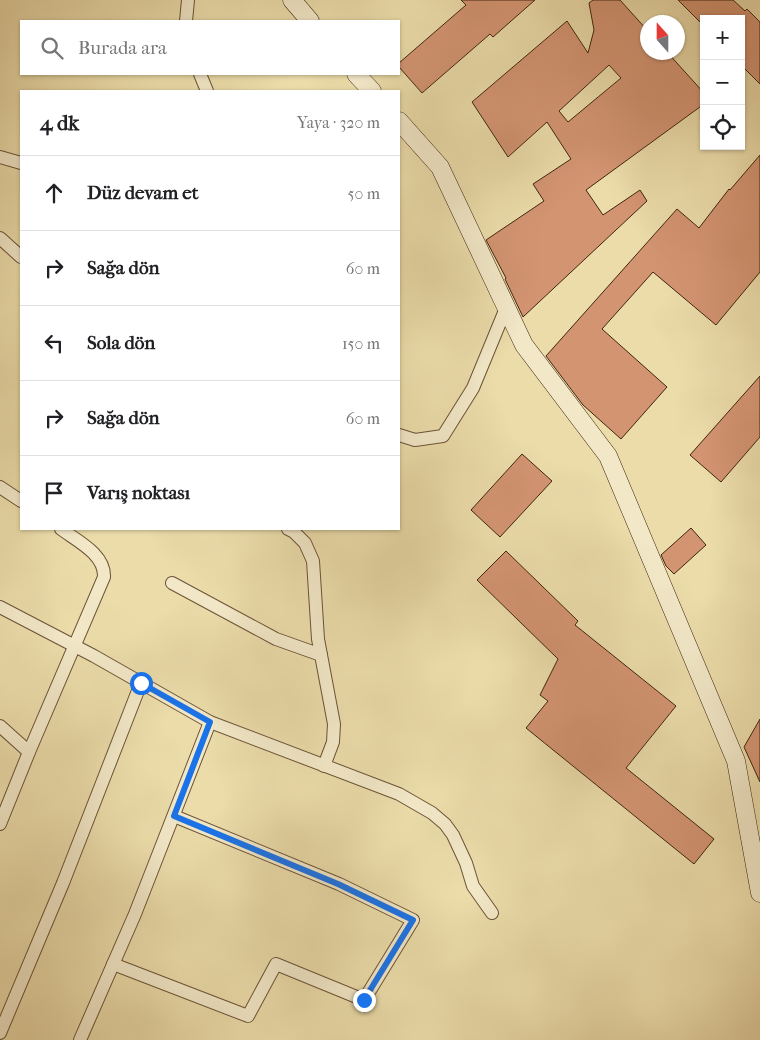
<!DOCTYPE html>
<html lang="tr">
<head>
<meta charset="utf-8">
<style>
	body { margin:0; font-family:"IM FELL French Canon",serif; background:#f6f6f6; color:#202124 }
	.controls { position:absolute; right:15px; top:15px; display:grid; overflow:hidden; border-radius:0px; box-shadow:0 1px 4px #0004 }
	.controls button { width:45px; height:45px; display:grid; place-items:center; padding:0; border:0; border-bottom:1px solid #e0e0e0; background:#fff; color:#202124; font:25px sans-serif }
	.compass { position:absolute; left:640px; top:15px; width:45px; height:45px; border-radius:50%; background:#fff; box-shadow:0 1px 4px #0004; rotate:339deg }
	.stop { position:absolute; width:15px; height:15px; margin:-11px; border:4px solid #1a73e8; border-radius:50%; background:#fff }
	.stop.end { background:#1a73e8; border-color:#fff; box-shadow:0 1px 5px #0008 }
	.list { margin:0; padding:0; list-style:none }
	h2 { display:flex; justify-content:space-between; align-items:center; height:65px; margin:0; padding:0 20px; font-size:21px }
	h2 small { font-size:16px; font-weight:400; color:#757577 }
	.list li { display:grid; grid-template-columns:32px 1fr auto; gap:15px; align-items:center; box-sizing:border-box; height:75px; padding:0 20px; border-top:1px solid #e0e0e0 }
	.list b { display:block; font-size:19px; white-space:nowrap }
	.list em { font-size:16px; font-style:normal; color:#757577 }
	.icon { flex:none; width:28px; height:28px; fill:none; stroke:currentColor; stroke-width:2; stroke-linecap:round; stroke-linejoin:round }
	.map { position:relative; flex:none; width:760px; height:1040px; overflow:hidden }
	.search { position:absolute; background:#fff; box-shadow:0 1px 4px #0004; left:20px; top:20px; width:380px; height:55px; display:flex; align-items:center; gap:12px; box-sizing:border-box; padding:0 18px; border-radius:0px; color:#757577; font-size:19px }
	.panel { position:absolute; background:#fff; box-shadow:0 1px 4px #0004; left:20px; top:90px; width:380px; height:440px; border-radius:0px }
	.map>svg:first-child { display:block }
	.building { fill:#d39472; stroke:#40250f; fill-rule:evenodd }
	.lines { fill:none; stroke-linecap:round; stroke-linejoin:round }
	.street-casing { stroke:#6b5336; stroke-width:14 }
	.secondary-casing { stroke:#40250f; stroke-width:19 }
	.street { stroke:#f2e8c8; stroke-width:12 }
	.secondary { stroke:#f2e8c8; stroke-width:18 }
	.route { stroke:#1a73e8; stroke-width:6 }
</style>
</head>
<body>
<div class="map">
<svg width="760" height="1040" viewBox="0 0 760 1040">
	<rect width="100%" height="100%" fill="#ebdcaa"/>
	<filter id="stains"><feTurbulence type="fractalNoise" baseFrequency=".004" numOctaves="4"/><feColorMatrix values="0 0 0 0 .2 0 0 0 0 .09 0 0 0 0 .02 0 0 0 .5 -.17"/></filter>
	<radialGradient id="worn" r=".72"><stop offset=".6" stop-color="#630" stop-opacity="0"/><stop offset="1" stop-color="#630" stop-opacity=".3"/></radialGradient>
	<g class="building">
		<path d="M 461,0 L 535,0 L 493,37 L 490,34 L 422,93 L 399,67 L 399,63 L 466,5 Z"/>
		<path d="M 593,0 L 620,0 L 648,31 L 648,52 L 667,52 L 704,93 L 704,104 L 586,190 L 603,215 L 640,190 L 647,201 L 523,317 L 505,279 L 506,278 L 486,240 L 544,201 L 533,184 L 571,159 L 547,122 L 508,157 L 472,102 L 567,21 L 588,53 L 594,30 L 589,3 ZM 609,65 L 621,78 L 568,122 L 559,111 Z"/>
		<path d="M 678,0 L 733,0 L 745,11 L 747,9 L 760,22 L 760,84 L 741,65 L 741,19 L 704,19 L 704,26 Z"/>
		<path d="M 760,155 L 760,272 L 716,325 L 653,272 L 602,329 L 667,387 L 621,439 L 583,405 L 546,356 L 677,209 L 699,228 L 729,189 L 730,190 Z"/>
		<path d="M 760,376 L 760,437 L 721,482 L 690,455 Z"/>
		<path d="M 522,454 L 552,481 L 500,537 L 471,510 Z"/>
		<path d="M 691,528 L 706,545 L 674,574 L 666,566 L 661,555 Z"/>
		<path d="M 506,551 L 578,621 L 575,625 L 676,706 L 626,768 L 714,839 L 694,864 L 526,728 L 548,701 L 540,695 L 558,659 L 477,580 Z"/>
		<path d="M 760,719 L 760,782 L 744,747 Z"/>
	</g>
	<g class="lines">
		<g class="street-casing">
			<g id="street">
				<path d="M 186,21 L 188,0"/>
				<path d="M 200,74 L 207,91"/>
				<path d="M 0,157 L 21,163"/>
				<path d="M 0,238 L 21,257"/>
				<path d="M 399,435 L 415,440 L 443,436 L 473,388 L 506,308"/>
				<path d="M 0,487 L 21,501"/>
				<path d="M 288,529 L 294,532 L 305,543 L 313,561 L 318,639 L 334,724 L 333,742 L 324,766"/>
				<path d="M 172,583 L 276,639 L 321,655"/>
				<path d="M 0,607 L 94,656 L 210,722 L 399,794 L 432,813 L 445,824 L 453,835 L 466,863 L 473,886 L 492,913"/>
				<path d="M 0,726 L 29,752"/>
				<path d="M 0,824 L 29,752 L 104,577 C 105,554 77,541 61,529"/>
				<path d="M 113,964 L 248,1016 L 276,964 L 364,1000 L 413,920 L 339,884 L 174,816"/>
				<path d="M 0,1033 L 63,883 L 141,683"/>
				<path d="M 80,1040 L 135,914 L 210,722"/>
			</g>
		</g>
		<g class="secondary-casing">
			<g id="secondary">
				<path d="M 292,0 L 310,21"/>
				<path d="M 356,74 L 372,91"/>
				<path d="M 399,121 L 440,167 L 524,345 L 608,456 L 736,761 L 760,893"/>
			</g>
		</g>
		<use href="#street" class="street"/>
		<use href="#secondary" class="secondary"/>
	</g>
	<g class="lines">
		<path class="route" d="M 141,683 L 210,722 L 174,816 L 338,884 L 413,920 L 364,1000"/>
	</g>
	<rect width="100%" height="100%" filter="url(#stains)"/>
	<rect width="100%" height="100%" fill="url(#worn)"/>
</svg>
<div class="controls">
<button>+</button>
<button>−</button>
<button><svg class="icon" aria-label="locate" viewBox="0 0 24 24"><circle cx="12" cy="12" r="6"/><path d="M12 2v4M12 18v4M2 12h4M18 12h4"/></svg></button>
</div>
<svg class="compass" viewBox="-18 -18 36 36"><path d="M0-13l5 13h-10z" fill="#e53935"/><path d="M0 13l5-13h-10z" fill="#757577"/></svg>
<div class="stop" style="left:141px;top:683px"></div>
<div class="stop end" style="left:364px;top:1000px"></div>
<div class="search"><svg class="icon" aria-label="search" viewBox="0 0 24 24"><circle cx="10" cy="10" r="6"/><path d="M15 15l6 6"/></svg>Burada ara</div>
<section class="panel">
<h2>4 dk<small>Yaya · 320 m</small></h2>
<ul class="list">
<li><svg class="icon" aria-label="ahead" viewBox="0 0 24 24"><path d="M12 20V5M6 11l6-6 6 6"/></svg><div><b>Düz devam et</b></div><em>50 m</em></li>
<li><svg class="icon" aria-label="right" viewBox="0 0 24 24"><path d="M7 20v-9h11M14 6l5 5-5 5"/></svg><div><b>Sağa dön</b></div><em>60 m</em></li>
<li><svg class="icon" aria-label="left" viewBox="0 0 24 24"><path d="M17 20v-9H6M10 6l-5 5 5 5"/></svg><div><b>Sola dön</b></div><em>150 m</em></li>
<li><svg class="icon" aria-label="right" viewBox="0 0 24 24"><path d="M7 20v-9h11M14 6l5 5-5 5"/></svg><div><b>Sağa dön</b></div><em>60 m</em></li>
<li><svg class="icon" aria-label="arrive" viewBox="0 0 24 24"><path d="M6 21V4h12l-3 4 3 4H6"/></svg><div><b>Varış noktası</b></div></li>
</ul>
</section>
</div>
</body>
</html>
